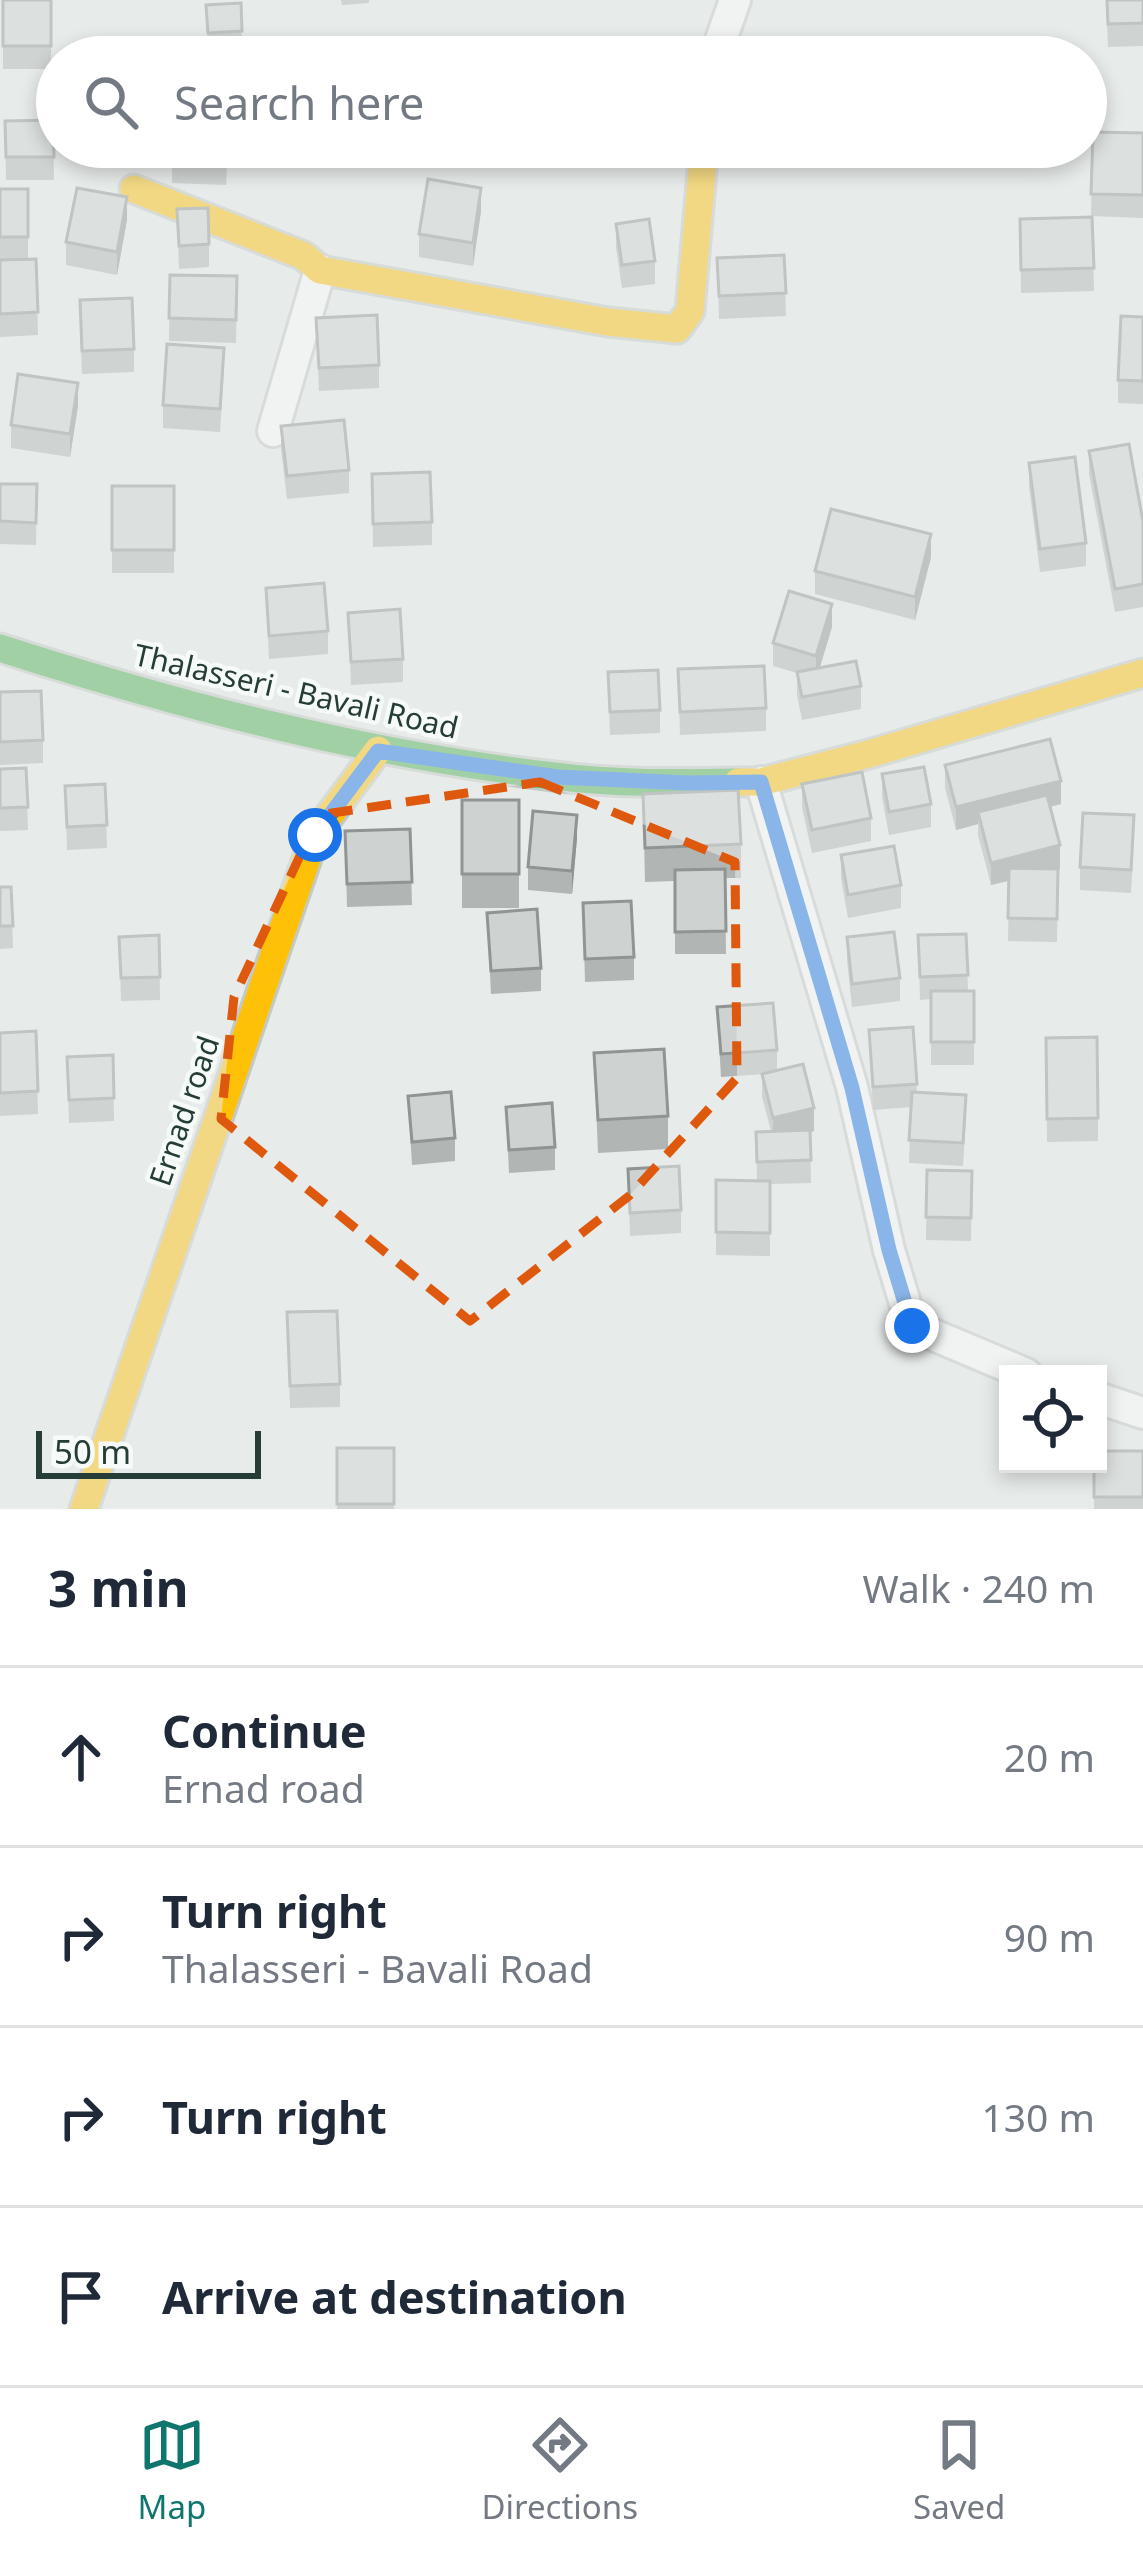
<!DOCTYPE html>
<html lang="en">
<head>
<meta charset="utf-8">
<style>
	body { margin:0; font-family:"Noto Sans",sans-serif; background:#f2f2f3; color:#1f2937 }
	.controls { position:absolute; right:36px; bottom:36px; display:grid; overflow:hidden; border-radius:0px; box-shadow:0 6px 18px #0003 }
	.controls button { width:108px; height:108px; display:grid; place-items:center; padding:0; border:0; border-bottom:3px solid #e0e1e3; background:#fff; color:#1f2937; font:60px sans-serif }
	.scale { position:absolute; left:36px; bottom:30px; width:225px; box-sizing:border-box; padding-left:12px; border:6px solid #263d37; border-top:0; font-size:33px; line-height:42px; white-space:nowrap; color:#263d37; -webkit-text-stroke:9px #f6faf8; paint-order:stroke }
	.stop { position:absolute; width:36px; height:36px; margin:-27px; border:9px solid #1a73e8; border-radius:50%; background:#fff }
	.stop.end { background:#1a73e8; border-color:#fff; box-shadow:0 3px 12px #0008 }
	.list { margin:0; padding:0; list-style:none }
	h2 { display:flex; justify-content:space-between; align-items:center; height:156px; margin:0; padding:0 48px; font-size:51px }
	h2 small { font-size:39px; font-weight:400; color:#747a83 }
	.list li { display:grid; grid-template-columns:78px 1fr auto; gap:36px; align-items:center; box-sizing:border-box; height:180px; padding:0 48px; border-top:3px solid #e0e1e3 }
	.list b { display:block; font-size:45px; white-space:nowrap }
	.list p { margin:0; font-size:39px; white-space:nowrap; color:#747a83 }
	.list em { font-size:39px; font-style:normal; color:#747a83 }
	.icon { flex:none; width:66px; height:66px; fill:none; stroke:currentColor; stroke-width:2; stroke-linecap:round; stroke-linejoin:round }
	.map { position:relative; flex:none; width:1143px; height:1509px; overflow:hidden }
	.search { position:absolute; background:#fff; box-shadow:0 6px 18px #0003; left:36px; right:36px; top:36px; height:132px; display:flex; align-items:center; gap:30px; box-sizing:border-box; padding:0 42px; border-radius:66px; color:#747a83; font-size:45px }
	.sheet { height:876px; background:#fff }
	nav { display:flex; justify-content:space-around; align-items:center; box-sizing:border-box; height:168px; border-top:3px solid #e0e1e3; background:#fff; font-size:33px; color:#747a83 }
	nav a { display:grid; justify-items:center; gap:6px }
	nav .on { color:#0f766e }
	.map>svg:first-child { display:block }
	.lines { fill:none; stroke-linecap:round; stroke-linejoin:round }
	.street-casing { stroke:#c4c8c6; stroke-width:36 }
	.fast-casing { stroke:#c3c9c6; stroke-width:33 }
	.slow-casing { stroke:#c3c9c6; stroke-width:33 }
	.street { stroke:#fbfcfc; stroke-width:30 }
	.fast { stroke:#4caf50; stroke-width:27 }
	.slow { stroke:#ffc107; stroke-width:27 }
	.wall { fill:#b1b5b4 }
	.shaded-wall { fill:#909492 }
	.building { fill:#ced3d1; stroke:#909492; stroke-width:3 }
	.route { stroke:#1a73e8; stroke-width:15 }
	.marked { fill:none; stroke:#de580e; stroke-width:9; stroke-dasharray:24 15; stroke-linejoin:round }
	.labels { text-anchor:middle; stroke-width:9; stroke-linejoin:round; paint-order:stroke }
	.street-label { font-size:30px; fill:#263d37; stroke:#f6faf8 }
</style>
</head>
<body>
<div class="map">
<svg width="1143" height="1509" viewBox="0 0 1143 1509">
	<rect width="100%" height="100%" fill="#e7ebe9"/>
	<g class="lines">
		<g class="street-casing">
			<g id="street">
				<path d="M 715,57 L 735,0"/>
				<path d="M 273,431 L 320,270"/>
				<path d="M 761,782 L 852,1087 L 889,1250 L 912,1326 L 1026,1374"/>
				<path d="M 1098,1398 L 1143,1413"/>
			</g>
		</g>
		<g class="fast-casing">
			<path id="fast" d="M 0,648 C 181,706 365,754 554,776 C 615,784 677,783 738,782"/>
		</g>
		<g class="slow-casing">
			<g id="slow">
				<path d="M 134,189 L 304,256 L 320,270 L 608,322 L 677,329 L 690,311 L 704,147"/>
				<path d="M 738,782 L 761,782 L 869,754 L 1143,673"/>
				<path d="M 84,1509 L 315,835 L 378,750"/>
			</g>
		</g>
		<use href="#street" class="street"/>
		<use href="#fast" class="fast"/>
		<use href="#slow" class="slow"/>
	</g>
	<g class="wall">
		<rect x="3" y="0" width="48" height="69"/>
		<path d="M 341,0 L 369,0 L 369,3 L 342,5 Z"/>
		<path d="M 1106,0 L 1143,0 L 1143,46 L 1108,47 Z"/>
		<path d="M 241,3 L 242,43 L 208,45 L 206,5 Z"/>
		<path d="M 53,120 L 54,180 L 6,180 L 5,121 Z"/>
		<path d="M 1093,132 L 1143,133 L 1143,218 L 1091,216 Z"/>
		<path d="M 172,147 L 228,147 L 226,185 L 172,183 Z"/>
		<path d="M 0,189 L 28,189 L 28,259 L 36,259 L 38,335 L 0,337 Z"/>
		<path d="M 177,209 L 209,244 L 209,267 L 179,269 Z"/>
		<path d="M 481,211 L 473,266 L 419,257 L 419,234 Z"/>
		<path d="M 1092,217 L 1094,291 L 1021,293 L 1020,219 Z"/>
		<path d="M 127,220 L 117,275 L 66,265 L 66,242 Z"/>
		<path d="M 616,224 L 655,261 L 655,284 L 622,288 L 616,247 Z"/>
		<path d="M 784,255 L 786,316 L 719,319 L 717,258 Z"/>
		<path d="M 170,275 L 237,276 L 236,343 L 169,341 Z"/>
		<path d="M 1143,317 L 1143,404 L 1118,403 L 1118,380 Z"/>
		<path d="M 316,318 L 379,365 L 379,388 L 319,391 Z"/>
		<path d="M 80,323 L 134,349 L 134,372 L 82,374 Z"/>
		<path d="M 224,371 L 220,432 L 163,428 L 163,405 Z"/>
		<path d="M 78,406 L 70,457 L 11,448 L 11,425 Z"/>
		<path d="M 281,426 L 349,470 L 349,493 L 287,499 L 281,449 Z"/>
		<path d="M 1089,451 L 1143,522 L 1143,607 L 1115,612 L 1089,474 Z"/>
		<path d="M 1029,463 L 1086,543 L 1086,566 L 1040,572 L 1029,486 Z"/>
		<path d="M 372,474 L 432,522 L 432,545 L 373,547 Z"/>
		<path d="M 0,484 L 37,484 L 36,545 L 0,544 Z"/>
		<rect x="112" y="486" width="62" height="87"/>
		<path d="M 931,557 L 915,620 L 815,594 L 815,571 Z"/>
		<path d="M 266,588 L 328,631 L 328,654 L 269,659 Z"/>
		<path d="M 348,613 L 403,659 L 403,682 L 351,685 Z"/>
		<path d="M 832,627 L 820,668 L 861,686 L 861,709 L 802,720 L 797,695 L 797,673 L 773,666 L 773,643 Z"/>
		<path d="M 678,669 L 766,708 L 766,731 L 680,735 Z"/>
		<path d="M 608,672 L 660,710 L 660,733 L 610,735 Z"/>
		<path d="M 0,692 L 43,740 L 43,763 L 0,765 Z"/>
		<path d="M 945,765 L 1061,804 L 1050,807 L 1060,868 L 1055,869 L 1058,869 L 1057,942 L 1008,941 L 1009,881 L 991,885 L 978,835 L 978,824 L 956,830 L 945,788 Z"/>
		<path d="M 26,768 L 28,830 L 0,831 L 0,769 Z"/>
		<path d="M 882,774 L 931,804 L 931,827 L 889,835 L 882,797 Z"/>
		<path d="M 105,784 L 107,848 L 67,850 L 65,786 Z"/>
		<path d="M 802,784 L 871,818 L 871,841 L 812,853 L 802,807 Z"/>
		<path d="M 643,794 L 741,844 L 741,878 L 725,878 L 726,954 L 675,954 L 675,881 L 645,882 Z"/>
		<rect x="462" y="800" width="57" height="108"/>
		<path d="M 410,829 L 412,905 L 347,907 L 345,831 Z"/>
		<path d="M 577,838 L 572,894 L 528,890 L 528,867 Z"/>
		<path d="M 1134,838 L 1131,893 L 1080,890 L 1080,867 Z"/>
		<path d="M 841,855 L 901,885 L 901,908 L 848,918 L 841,878 Z"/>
		<path d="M 0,887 L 11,887 L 13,948 L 0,949 Z"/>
		<path d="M 583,903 L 634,957 L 634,980 L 585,982 Z"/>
		<path d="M 487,913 L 541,968 L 541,991 L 491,994 Z"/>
		<path d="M 966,934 L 968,991 L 974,991 L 974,1065 L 931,1065 L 931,999 L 920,1000 L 918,935 Z"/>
		<path d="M 159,935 L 160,1000 L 121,1001 L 119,937 Z"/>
		<path d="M 847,937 L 900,978 L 900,1001 L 852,1007 L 847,960 Z"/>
		<path d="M 717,1007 L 777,1050 L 777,1071 L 814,1131 L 810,1132 L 811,1183 L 770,1184 L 770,1256 L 716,1255 L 716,1180 L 757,1181 L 756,1132 L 771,1131 L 762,1097 L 762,1074 L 764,1074 L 721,1077 Z"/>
		<path d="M 913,1027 L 917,1093 L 966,1118 L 963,1166 L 909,1163 L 911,1107 L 873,1110 L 869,1030 Z"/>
		<path d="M 36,1031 L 38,1114 L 0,1116 L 0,1033 Z"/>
		<path d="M 1097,1037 L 1098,1141 L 1047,1142 L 1046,1038 Z"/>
		<path d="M 594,1053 L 668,1116 L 668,1149 L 598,1153 Z"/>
		<path d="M 113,1055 L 114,1121 L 69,1123 L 67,1057 Z"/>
		<path d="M 408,1096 L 455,1138 L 455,1161 L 412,1165 Z"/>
		<path d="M 506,1107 L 555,1147 L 555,1170 L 509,1173 Z"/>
		<path d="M 628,1169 L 681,1210 L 681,1233 L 630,1236 Z"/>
		<path d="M 927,1170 L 972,1171 L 971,1241 L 926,1240 Z"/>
		<path d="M 287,1312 L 340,1384 L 340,1407 L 290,1408 Z"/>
		<rect x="337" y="1448" width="57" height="61"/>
		<path d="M 1143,1451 L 1143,1509 L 1094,1509 L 1094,1464 Z"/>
	</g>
	<g class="shaded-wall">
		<path d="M 481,188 L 481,211 L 473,266 L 473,243 Z"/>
		<path d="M 127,197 L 127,220 L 117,275 L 117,252 Z"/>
		<path d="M 78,383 L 78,406 L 70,457 L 70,434 Z"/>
		<path d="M 931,534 L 931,557 L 915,620 L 915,597 Z"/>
		<path d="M 832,604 L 832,627 L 816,679 L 816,656 Z"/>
		<path d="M 1061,781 L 1061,804 L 981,824 L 978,812 L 978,824 L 956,830 L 956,807 Z"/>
		<path d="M 577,815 L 577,838 L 572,894 L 572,871 Z"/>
		<path d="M 1060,845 L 1060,868 L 991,885 L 991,863 Z"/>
		<path d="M 814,1108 L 814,1131 L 773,1141 L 773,1118 Z"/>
	</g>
	<g class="building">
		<rect x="3" y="0" width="48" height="46"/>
		<path d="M 1107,0 L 1143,0 L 1143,23 L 1108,24 Z"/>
		<path d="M 241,3 L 242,31 L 208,33 L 206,5 Z"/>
		<path d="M 53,120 L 54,157 L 6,157 L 5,121 Z"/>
		<path d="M 1093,132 L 1143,133 L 1143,195 L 1091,194 Z"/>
		<path d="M 172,147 L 227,147 L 226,162 L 172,160 Z"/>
		<path d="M 428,179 L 481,188 L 473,243 L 419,234 Z"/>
		<path d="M 77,188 L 127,197 L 117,252 L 66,242 Z"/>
		<rect x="0" y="189" width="28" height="48"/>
		<path d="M 208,208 L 209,244 L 179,246 L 177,209 Z"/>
		<path d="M 1092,217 L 1094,268 L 1021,270 L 1020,219 Z"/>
		<path d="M 649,219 L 655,261 L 622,265 L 616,224 Z"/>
		<path d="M 784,255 L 786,293 L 719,296 L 717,258 Z"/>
		<path d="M 36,259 L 38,312 L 0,314 L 0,260 Z"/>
		<path d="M 170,275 L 237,276 L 236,320 L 169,318 Z"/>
		<path d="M 132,298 L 134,349 L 82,351 L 80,300 Z"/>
		<path d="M 377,315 L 379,365 L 319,368 L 316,318 Z"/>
		<path d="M 1121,316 L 1143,317 L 1143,381 L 1118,380 Z"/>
		<path d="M 167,344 L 224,348 L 220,409 L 163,405 Z"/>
		<path d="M 18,374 L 78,383 L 70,434 L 11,425 Z"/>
		<path d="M 344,420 L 349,470 L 287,476 L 281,426 Z"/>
		<path d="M 1129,444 L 1143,522 L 1143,584 L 1115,589 L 1089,451 Z"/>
		<path d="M 1075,457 L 1086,543 L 1040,549 L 1029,463 Z"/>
		<path d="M 430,472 L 432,522 L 373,524 L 372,474 Z"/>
		<path d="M 0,484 L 37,484 L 36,523 L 0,521 Z"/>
		<rect x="112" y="486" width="62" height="64"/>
		<path d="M 831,509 L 931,534 L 915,597 L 815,571 Z"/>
		<path d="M 324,583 L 328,631 L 269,636 L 266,588 Z"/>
		<path d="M 789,591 L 832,604 L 816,656 L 773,643 Z"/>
		<path d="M 400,609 L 403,659 L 351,662 L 348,613 Z"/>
		<path d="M 856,661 L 861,686 L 802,697 L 797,672 Z"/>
		<path d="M 764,666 L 766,708 L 680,712 L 678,669 Z"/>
		<path d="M 658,670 L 660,710 L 610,712 L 608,672 Z"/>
		<path d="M 41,691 L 43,740 L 0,742 L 0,692 Z"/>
		<path d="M 1050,739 L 1061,781 L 956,807 L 945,765 Z"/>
		<path d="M 924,767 L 931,804 L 889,812 L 882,774 Z"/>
		<path d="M 26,768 L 28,807 L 0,808 L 0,769 Z"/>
		<path d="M 862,772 L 871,818 L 812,830 L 802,784 Z"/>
		<path d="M 105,784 L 107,825 L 67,827 L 65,786 Z"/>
		<path d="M 738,790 L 741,844 L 645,848 L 643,794 Z"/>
		<path d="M 1047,795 L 1060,845 L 991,863 L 978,812 Z"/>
		<rect x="462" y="800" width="57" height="74"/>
		<path d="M 533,811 L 577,815 L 572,871 L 528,867 Z"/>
		<path d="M 1083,813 L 1134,815 L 1131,870 L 1080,867 Z"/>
		<path d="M 410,829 L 412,882 L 347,884 L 345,831 Z"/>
		<path d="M 894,846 L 901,885 L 848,895 L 841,855 Z"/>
		<path d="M 1009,868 L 1058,869 L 1057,919 L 1008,918 Z"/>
		<path d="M 725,869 L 726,931 L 675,932 L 675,870 Z"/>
		<path d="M 0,887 L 11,887 L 13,926 L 0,926 Z"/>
		<path d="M 631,901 L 634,957 L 585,959 L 583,903 Z"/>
		<path d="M 537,909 L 541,968 L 491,971 L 487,913 Z"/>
		<path d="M 894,932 L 900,978 L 852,984 L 847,937 Z"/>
		<path d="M 966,934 L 968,975 L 920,977 L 918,935 Z"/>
		<path d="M 159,935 L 160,977 L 121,978 L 119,937 Z"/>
		<rect x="931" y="991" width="43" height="51"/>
		<path d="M 773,1003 L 777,1050 L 721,1054 L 717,1007 Z"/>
		<path d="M 913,1027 L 917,1084 L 873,1087 L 869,1030 Z"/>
		<path d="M 36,1031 L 38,1091 L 0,1093 L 0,1033 Z"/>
		<path d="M 1097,1037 L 1098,1118 L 1047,1119 L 1046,1038 Z"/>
		<path d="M 664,1049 L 668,1116 L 598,1120 L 594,1053 Z"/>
		<path d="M 113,1055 L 114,1098 L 69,1100 L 67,1057 Z"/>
		<path d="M 803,1064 L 814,1108 L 773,1118 L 762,1074 Z"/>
		<path d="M 451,1092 L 455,1138 L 412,1142 L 408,1096 Z"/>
		<path d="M 912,1092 L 966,1095 L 963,1143 L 909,1140 Z"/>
		<path d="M 552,1103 L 555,1147 L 509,1150 L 506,1107 Z"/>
		<path d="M 810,1130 L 811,1160 L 757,1162 L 756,1132 Z"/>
		<path d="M 679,1166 L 681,1210 L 630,1213 L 628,1169 Z"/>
		<path d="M 927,1170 L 972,1171 L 971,1218 L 926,1217 Z"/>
		<path d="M 716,1180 L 770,1181 L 770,1233 L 716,1232 Z"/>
		<path d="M 337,1311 L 340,1384 L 290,1386 L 287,1312 Z"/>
		<rect x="337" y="1448" width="57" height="56"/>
		<path d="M 1098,1451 L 1143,1451 L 1143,1497 L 1094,1497 L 1094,1464 L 1098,1464 Z"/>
	</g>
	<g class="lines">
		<path class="route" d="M 315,835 L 378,751 L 558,777 L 688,783 L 761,782 L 852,1088 L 889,1250 L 912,1326"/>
	</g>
	<path d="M0 0H1143V1509H0ZM 540,782 L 735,862 L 737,1078 L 629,1196 L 470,1321 L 221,1119 L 234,997 L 319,815 Z" fill="#e7ebe9" fill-opacity=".55" fill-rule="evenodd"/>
	<path class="marked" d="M 540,782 L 735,862 L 737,1078 L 629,1196 L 470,1321 L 221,1119 L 234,997 L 319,815 Z"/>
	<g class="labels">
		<g class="street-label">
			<text transform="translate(296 692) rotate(13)" y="10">Thalasseri - Bavali Road</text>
			<text transform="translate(185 1111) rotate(-71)" y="10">Ernad road</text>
		</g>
	</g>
</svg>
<div class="controls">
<button><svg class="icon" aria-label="locate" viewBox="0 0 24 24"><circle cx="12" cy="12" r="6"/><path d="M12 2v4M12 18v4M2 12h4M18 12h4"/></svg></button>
</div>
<div class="scale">50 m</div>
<div class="stop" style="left:315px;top:835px"></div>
<div class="stop end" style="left:912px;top:1326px"></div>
<div class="search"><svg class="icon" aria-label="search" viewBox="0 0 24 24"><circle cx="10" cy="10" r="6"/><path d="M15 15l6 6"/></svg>Search here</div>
</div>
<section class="sheet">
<h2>3 min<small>Walk · 240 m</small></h2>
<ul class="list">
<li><svg class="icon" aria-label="ahead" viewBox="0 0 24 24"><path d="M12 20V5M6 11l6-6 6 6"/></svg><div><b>Continue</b><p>Ernad road</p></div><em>20 m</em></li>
<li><svg class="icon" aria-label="right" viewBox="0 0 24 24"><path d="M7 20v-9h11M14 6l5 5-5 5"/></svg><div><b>Turn right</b><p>Thalasseri - Bavali Road</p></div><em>90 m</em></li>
<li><svg class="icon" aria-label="right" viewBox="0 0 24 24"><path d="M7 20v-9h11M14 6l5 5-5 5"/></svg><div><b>Turn right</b></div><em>130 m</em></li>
<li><svg class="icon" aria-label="arrive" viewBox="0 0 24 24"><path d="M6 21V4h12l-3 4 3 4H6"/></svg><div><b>Arrive at destination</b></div></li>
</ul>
</section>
<nav>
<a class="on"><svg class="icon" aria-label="map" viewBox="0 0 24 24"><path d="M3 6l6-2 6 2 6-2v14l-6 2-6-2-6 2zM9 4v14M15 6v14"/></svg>Map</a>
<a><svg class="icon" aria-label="directions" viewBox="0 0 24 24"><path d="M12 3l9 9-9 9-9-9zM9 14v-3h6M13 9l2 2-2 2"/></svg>Directions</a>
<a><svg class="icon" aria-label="saved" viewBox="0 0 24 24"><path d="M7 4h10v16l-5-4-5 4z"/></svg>Saved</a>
</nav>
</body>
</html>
